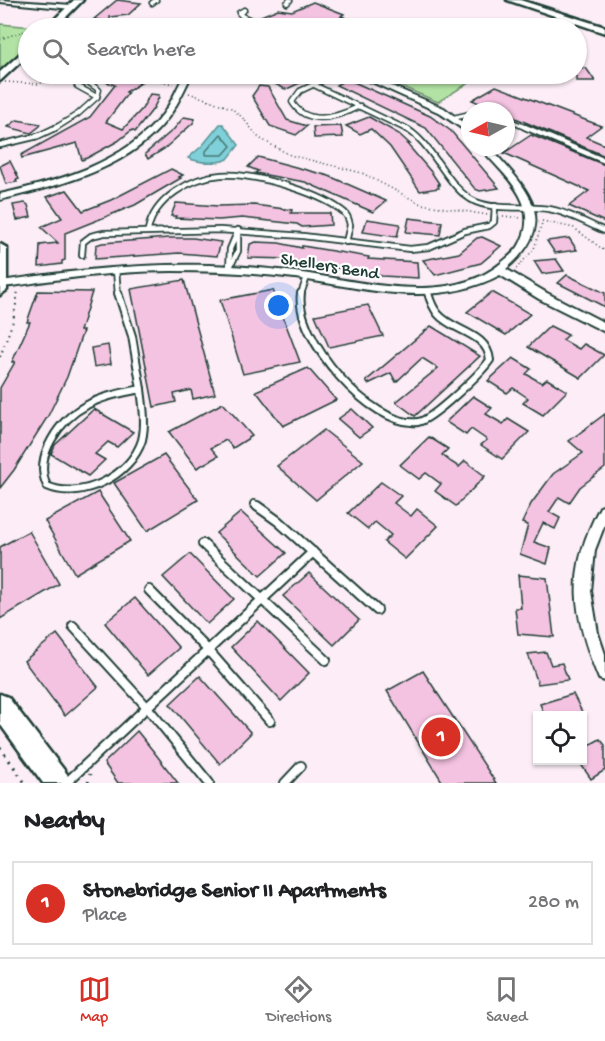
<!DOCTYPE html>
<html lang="en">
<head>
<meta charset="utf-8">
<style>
	body { margin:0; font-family:"Gochi Hand",sans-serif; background:#f2f2f2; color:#202124 }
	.controls { position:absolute; right:18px; bottom:18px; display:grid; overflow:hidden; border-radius:0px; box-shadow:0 2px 4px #0004 }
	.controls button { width:54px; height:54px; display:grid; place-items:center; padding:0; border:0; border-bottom:2px solid #e0e0e0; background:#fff; color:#202124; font:30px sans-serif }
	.compass { position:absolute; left:461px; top:102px; width:54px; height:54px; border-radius:50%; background:#fff; box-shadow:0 2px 4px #0004; rotate:262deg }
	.you { position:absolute; left:279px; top:306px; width:21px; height:21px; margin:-15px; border:4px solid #fff; border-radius:50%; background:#1a73e8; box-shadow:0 0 0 9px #1a73e833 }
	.badge { display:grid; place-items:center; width:39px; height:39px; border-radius:50%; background:#d93025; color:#fff; font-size:20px; font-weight:700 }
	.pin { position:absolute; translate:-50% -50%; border:3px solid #fff; box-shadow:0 2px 6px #0006 }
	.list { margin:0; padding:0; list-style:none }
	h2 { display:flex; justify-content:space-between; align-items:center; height:78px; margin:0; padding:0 24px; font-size:26px }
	h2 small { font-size:20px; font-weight:400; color:#757577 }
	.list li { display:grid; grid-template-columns:39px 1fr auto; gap:18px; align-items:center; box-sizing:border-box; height:84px; margin:0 12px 12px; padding:0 12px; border:2px solid #e0e0e0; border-radius:0px }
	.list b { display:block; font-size:22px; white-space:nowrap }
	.list p { margin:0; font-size:20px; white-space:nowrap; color:#757577 }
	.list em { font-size:20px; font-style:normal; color:#757577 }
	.icon { flex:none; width:33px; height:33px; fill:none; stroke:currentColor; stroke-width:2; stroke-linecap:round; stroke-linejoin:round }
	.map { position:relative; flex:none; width:605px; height:783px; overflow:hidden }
	.search { position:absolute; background:#fff; box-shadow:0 2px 4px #0004; left:18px; right:18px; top:18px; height:66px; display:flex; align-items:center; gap:15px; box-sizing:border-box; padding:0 21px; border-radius:33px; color:#757577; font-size:22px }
	.sheet { height:174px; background:#fff }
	nav { display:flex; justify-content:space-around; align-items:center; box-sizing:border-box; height:84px; border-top:2px solid #e0e0e0; background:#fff; font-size:16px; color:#757577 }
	nav a { display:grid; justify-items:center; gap:3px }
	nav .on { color:#d93025 }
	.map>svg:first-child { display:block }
	.green { fill:#b2e3a4; stroke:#68906c; stroke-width:1.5 }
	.water { fill:#80d0d9; stroke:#599597; stroke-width:1.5 }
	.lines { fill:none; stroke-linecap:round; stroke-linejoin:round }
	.shore { stroke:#467876; stroke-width:1.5 }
	.building { fill:#f5c3e2; stroke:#1f3d34; stroke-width:1.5 }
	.lane-far3-casing { stroke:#1f3d34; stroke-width:7 }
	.lane-far2-casing { stroke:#1f3d34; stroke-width:8 }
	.lane-far1-casing { stroke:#1f3d34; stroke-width:10 }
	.lane-casing { stroke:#1f3d34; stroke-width:12 }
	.street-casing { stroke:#1f3d34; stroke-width:4 }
	.secondary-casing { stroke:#1f3d34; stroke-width:5 }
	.path-far2 { stroke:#1f3d34; stroke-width:1.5; stroke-dasharray:1 3; stroke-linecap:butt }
	.path-far1 { stroke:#1f3d34; stroke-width:2; stroke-dasharray:1.5 4.5; stroke-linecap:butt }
	.path { stroke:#1f3d34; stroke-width:3; stroke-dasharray:2 6; stroke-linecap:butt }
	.lane-far3 { stroke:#fff; stroke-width:4 }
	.lane-far2 { stroke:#fff; stroke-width:4.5 }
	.lane-far1 { stroke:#fff; stroke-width:6 }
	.lane { stroke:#fff; stroke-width:8 }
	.street { fill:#fff; fill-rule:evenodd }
	.secondary { fill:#fff; fill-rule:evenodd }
	.labels { text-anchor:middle; stroke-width:4.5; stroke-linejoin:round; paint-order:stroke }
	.street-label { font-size:18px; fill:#1f3d34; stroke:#fff }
</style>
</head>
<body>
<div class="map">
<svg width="605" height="783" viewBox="0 0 605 783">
	<rect width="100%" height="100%" fill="#fcedf6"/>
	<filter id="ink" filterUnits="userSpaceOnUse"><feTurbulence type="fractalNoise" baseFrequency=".0167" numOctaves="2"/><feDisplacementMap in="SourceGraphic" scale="12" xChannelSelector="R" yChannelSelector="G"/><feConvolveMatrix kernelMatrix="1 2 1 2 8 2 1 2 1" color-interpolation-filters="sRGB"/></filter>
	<g filter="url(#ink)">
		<g class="green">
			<path d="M 0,24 L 45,28 L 28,28 L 28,44 L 0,71 Z"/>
			<path d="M 372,74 L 483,74 L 438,102 Z"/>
		</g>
		<path class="water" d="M 220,124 L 223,124 L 239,145 L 228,159 C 217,164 199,163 188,158 L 202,146 Z"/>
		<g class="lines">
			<path class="shore" d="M 221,134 L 231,146 L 223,155 L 206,155 L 206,151 Z"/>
		</g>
		<g class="building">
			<path d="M 117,0 L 141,3 L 128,15 L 110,17 L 110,22 L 94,19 Z"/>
			<path d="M 313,2 L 344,14 L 341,16 L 344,17 L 317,28 L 281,28 L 279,24 L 270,24 L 256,18 L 278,9 L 292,11 Z"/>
			<path d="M 576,68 L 586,68 L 595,81 L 576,81 Z"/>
			<path d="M 84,74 L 113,74 L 141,83 L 126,92 L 128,93 L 106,122 L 123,129 L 142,109 L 150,94 L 159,95 L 159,97 L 153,109 L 135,132 L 132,130 L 118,141 L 87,158 L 82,160 L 77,143 L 22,158 L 21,155 L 90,117 L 115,85 Z"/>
			<path d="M 293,74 L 319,74 L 289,88 L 285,89 L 273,83 Z"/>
			<path d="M 347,79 L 430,116 L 451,131 L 499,188 L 480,191 L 475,189 L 426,128 L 336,85 Z"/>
			<path d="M 259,86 L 268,87 L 287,120 L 307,126 L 296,135 L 270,126 L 252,96 Z"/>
			<path d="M 496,86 L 601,126 L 586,137 L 605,145 L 605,156 L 506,114 L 506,111 L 497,111 L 472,100 Z"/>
			<path d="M 184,117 L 195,119 L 193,123 L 164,149 L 148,159 L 145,154 L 174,129 Z"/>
			<path d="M 369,117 L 399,134 L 410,144 L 407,144 L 432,173 L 440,185 L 438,185 L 439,188 L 420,191 L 390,147 L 371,129 L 360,134 L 346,126 Z"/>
			<path d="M 17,120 L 41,124 L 40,126 L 31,133 L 8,127 Z"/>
			<path d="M 341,126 L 343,137 L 314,138 L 313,127 Z"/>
			<path d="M 531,135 L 605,165 L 605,222 L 569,206 L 589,191 L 504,153 Z"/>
			<path d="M 258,157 L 329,176 L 386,201 L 373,212 L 305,182 L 255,173 L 258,171 L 248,167 Z"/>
			<path d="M 10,161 L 19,179 L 16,180 L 17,182 L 6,184 L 0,166 Z"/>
			<path d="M 171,169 L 183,175 L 179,177 L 181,178 L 135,205 L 65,233 L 65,260 L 62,261 L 62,264 L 39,267 L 40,245 L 58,243 L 41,227 L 62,218 L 47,197 L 67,190 L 83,211 L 111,200 Z"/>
			<path d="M 25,203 L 28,205 L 31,217 L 17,220 L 13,205 Z"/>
			<path d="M 176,203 L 218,206 L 254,205 L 292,210 L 291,213 L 330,213 L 331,225 L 302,227 L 297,224 L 242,218 L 219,220 L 175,218 L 176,216 L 171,216 Z"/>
			<path d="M 409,218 L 442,222 L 440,235 L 406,232 Z"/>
			<path d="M 367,219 L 400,224 L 397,237 L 363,232 Z"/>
			<path d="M 482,237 L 501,246 L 481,263 L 435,275 L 423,260 L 459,253 L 477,238 Z"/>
			<path d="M 169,238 L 193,238 L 221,242 L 217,256 L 179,253 L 95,259 L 96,245 L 102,243 Z"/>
			<path d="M 569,238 L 577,250 L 555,253 L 547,241 Z"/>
			<path d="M 256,242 L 279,243 L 302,248 L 302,246 L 369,257 L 368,259 L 417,262 L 418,278 L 382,276 L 291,260 L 292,259 L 248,258 L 250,244 Z"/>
			<path d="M 556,259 L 564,271 L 542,274 L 534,261 Z"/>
			<path d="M 567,275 L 605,293 L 605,307 L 558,283 Z"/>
			<path d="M 184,280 L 215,394 L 193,399 L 191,390 L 174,394 L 176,402 L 154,407 L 131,289 Z"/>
			<path d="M 273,290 L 300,362 L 243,374 L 220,300 Z"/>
			<path d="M 38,291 L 92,292 L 80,331 L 83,331 L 67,377 L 48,416 L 14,470 L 0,488 L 0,388 L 15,362 L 12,362 L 30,322 L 27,322 Z"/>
			<path d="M 492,292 L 530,314 L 506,335 L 467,312 Z"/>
			<path d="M 368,305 L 383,336 L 329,347 L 315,315 Z"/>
			<path d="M 431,326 L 480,356 L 415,416 L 396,402 L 438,368 L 422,358 L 396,382 L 391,373 L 368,384 L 366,381 Z"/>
			<path d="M 550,326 L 568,335 L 563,340 L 579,349 L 584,344 L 604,355 L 581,378 L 528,347 Z"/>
			<path d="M 108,345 L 111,364 L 94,367 L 91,348 Z"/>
			<path d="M 513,358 L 531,369 L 526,374 L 542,383 L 547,379 L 567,391 L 543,415 L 523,403 L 528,398 L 513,388 L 507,393 L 488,381 Z"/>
			<path d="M 308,368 L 336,400 L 283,426 L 256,391 Z"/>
			<path d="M 473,396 L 492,408 L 486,414 L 503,424 L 508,419 L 529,432 L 502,459 L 481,445 L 487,440 L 471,429 L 466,435 L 446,422 Z"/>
			<path d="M 223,403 L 252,436 L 233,448 L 226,440 L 211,448 L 218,456 L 197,468 L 169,432 Z"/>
			<path d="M 94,409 L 133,432 L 117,447 L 108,442 L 95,454 L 105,460 L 88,476 L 51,454 L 55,445 Z"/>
			<path d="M 352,409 L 372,428 L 359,437 L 338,419 Z"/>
			<path d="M 605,414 L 605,468 L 580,487 L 569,503 L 559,497 L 549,512 L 560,518 L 555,529 L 543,523 L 534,542 L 551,548 L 547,564 L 520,554 L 528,525 L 522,523 L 531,504 L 553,474 L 583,453 L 569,441 Z"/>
			<path d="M 324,430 L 363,461 L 316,500 L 277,466 Z"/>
			<path d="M 429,437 L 448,449 L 442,455 L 451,462 L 459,467 L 465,461 L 485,476 L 456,506 L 435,491 L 441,484 L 426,473 L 419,479 L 400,465 Z"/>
			<path d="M 164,455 L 198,500 L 147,531 L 114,483 Z"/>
			<path d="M 381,482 L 401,496 L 394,503 L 403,510 L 411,516 L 417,509 L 438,526 L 405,559 L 384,542 L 391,535 L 375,522 L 368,529 L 348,513 Z"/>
			<path d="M 98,492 L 130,541 L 75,574 L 45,521 Z"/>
			<path d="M 241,512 L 286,553 L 260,576 L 216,533 Z"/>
			<path d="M 29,531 L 59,584 L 0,619 L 0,547 Z"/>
			<path d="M 190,554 L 234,599 L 207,624 L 163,577 Z"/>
			<path d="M 309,573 L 359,620 L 334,645 L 283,596 Z"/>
			<path d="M 518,575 L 547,578 L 554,637 L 518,634 L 515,608 L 521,608 Z"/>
			<path d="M 135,598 L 179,648 L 148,675 L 105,623 Z"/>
			<path d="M 258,621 L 309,673 L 281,701 L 231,647 Z"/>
			<path d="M 57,634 L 98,687 L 65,716 L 24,661 Z"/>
			<path d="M 546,652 L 551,665 L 562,663 L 568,680 L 538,684 L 528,654 Z"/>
			<path d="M 423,671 L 496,783 L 443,783 L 387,691 Z"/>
			<path d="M 200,676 L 251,733 L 220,764 L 170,704 Z"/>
			<path d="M 573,694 L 584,716 L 545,716 L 540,704 Z"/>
			<path d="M 137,731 L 154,752 L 178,783 L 118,783 L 104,763 Z"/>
			<path d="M 600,739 L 605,745 L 605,770 L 591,779 L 578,760 L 582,760 L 582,749 Z"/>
		</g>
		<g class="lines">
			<g class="lane-far3-casing">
				<g id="lane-far3">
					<path d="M 152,3 L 156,0"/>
					<path d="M 287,3 L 290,0"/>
					<path d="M 244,10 L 239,13 L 242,16 L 269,28 L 277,28"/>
					<path d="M 336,74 L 300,91 L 292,102 C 307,127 338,117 360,106"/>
					<path d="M 88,82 L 99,90 L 97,97 L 77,86 L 79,83 Z"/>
					<path d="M 314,85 L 406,129"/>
					<path d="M 453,118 L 470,114"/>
					<path d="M 506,119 L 529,129"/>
					<path d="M 54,129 L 78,114 L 97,97"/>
				</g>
			</g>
			<g class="lane-far2-casing">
				<g id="lane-far2">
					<path d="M 403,127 C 434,142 446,189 476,202 C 499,211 526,205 549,209 C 568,212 588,224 605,231"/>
					<path d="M 525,127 L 605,161"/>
					<path d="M 0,145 L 38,136 L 57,127"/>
					<path d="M 148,230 C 154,199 191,177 221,175 C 251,172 317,192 341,210 C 346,213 349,219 350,225 L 346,242"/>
					<path d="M 82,255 L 83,242 L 91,236 L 104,233 L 220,230 L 303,236 L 410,249 L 429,247 L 465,231 L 489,226 L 494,222 L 495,206"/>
					<path d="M 229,269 L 238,251 L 238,230"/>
					<path d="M 229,269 L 230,249 L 238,230"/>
					<path d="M 116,270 L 118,294"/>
					<path d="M 427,291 L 428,294"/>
					<path d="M 301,294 L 307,277"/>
				</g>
			</g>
			<g class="lane-far1-casing">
				<g id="lane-far1">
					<path d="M 118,293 L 132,336 L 141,389"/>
					<path d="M 301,293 C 294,337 371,428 418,422 C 432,420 481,373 490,360 C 487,332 453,332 438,314 C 433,308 430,300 428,293"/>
					<path d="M 141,389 C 143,406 146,423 142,440 C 131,476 81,501 47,486 C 33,456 60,419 87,405 C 103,396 122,393 141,389 Z"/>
					<path d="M 254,504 L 259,508"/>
				</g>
			</g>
			<g class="lane-casing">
				<g id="lane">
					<path d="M 257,506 L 278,521 L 377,610"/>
					<path d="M 203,544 L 326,660"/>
					<path d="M 149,590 L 208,650 L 270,721"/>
					<path d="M 73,626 L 147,707 L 209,783"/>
					<path d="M 66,783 L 313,552"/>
					<path d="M 285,783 L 301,766"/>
				</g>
			</g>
			<g class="street-casing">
				<g id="street">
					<path d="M 0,0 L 72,5 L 75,7 L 72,9 L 0,2 Z"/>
					<path d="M 185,74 L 192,74 C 185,88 179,102 170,115 C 132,169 60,185 0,200 L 0,194 C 58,181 124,164 163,114 C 172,102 177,87 185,74 Z"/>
					<path d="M 354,74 L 363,74 L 444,108 L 470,128 L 470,134 L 438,112 Z"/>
					<path d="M 480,147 L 489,147 C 528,189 562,222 506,269 L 547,293 L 605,323 L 605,332 L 539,299 L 500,275 C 433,310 366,288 295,278 C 255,273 213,271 172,271 C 133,271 93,275 54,280 C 36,282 18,286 0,287 L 1,281 C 70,271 139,263 209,265 C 237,266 266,268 295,272 C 358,280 447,308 501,263 C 507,258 513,254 518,247 C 528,231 529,213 520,196 C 510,177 493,163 480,147 Z"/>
					<path d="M 605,505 L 605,524 L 595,550 L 591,591 L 598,633 L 605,654 L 605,681 L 599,679 C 572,614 566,570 600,507 Z"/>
				</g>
			</g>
			<g class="secondary-casing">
				<g id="secondary">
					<path d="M 74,0 L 83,0 L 55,28 L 46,28 Z"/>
					<path d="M 507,0 L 520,0 L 605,27 L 605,33 Z"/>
					<path d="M 28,47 L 28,55 L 0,81 L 0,72 Z"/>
					<path d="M 0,244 L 7,248 L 7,290 L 0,295 Z"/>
					<path d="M 0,694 L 8,697 L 67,774 L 70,783 L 43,783 L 0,724 Z"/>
				</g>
			</g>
			<g class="path-far2">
				<path d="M 33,28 L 40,26"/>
				<path d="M 0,39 L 28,30"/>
				<path d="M 130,74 L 173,84"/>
				<path d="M 5,82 L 37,84 L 73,74"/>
				<path d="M 189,93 L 231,108 L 242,117 L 259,138 L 290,155 L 362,173 L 421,204 L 488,215"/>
				<path d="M 503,216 L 521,218"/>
				<path d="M 542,221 L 574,228 L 605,251"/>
				<path d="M 516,269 L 534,249 L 542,223"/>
				<path d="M 17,294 L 18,291"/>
			</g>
			<path class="path-far1" d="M 0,357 L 13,321 L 18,293"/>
			<g class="path">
				<path d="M 0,747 L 25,783"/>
				<path d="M 88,783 L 90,774"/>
			</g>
			<use href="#lane-far3" class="lane-far3"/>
			<use href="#lane-far2" class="lane-far2"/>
			<use href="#lane-far1" class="lane-far1"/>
			<use href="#lane" class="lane"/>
			<use href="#street" class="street"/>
			<use href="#secondary" class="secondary"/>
		</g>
	</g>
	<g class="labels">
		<g class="street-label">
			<text transform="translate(330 265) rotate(9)" y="6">Shellers Bend</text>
		</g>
	</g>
</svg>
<div class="controls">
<button><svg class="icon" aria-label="locate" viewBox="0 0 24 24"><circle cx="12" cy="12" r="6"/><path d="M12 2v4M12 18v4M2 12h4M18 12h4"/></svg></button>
</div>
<svg class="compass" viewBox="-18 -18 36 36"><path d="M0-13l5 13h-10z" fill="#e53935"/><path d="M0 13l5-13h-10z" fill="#757577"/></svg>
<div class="you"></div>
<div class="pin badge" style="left:441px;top:737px">1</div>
<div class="search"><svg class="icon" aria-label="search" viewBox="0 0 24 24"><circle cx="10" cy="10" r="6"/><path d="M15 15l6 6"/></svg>Search here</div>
</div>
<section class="sheet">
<h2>Nearby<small></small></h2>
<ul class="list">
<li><span class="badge">1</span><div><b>Stonebridge Senior II Apartments</b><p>Place</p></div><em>280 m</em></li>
</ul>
</section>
<nav>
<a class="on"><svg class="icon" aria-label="map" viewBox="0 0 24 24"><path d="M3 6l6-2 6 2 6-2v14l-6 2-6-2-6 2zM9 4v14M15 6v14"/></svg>Map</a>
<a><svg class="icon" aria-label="directions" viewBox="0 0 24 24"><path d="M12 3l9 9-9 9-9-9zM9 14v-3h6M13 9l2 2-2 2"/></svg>Directions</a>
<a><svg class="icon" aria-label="saved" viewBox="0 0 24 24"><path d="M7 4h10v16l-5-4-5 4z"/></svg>Saved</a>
</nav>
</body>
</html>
